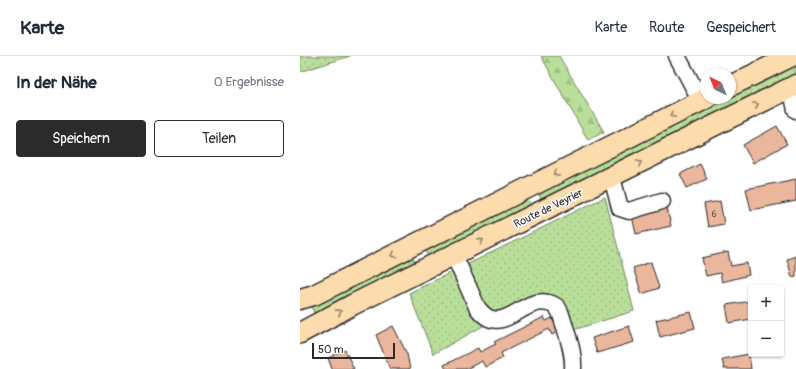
<!DOCTYPE html>
<html lang="de">
<head>
<meta charset="utf-8">
<style>
	body { margin:0; font-family:Pangolin,sans-serif; background:#f6f6f7; color:#1f2937 }
	.controls { position:absolute; right:12px; bottom:12px; display:grid; overflow:hidden; border-radius:4px; box-shadow:0 1px 3px #0004 }
	.controls button { width:36px; height:36px; display:grid; place-items:center; padding:0; border:0; border-bottom:1px solid #e0e1e3; background:#fff; color:#1f2937; font:20px sans-serif }
	.compass { position:absolute; left:400px; top:12px; width:36px; height:36px; border-radius:50%; background:#fff; box-shadow:0 1px 3px #0004; rotate:317deg }
	.scale { position:absolute; left:12px; bottom:10px; width:83px; box-sizing:border-box; padding-left:4px; border:2px solid #2b2b2b; border-top:0; font-size:11px; line-height:14px; white-space:nowrap; color:#2b2b2b; -webkit-text-stroke:3px #fff; paint-order:stroke }
	.list { margin:0; padding:0; list-style:none }
	h2 { display:flex; justify-content:space-between; align-items:center; height:52px; margin:0; padding:0 16px; font-size:17px }
	h2 small { font-size:13px; font-weight:400; color:#747a83 }
	.actions { display:flex; gap:8px; padding:12px 16px }
	.actions a { flex:1; padding:9px 0; border:1px solid #2b2b2b; border-radius:4px; text-align:center; font-size:14px; color:#2b2b2b }
	.actions .main { background:#2b2b2b; color:#fff }
	.map { position:relative; flex:none; width:496px; height:313px; overflow:hidden }
	header { display:flex; align-items:center; gap:24px; box-sizing:border-box; height:56px; padding:0 20px; background:#fff; border-bottom:1px solid #e0e1e3 }
	header strong { font-size:19px }
	nav { display:flex; gap:22px; margin-inline-start:auto; font-size:14px }
	main { display:flex }
	aside { flex:1; background:#fff }
	.map>svg:first-child { display:block }
	.grass { fill:url(#grass-dots); stroke:#728562 }
	.forest { fill:url(#forest-firs); stroke:#728562 }
	.building { fill:#eab69c; stroke:#2b2b2b }
	.lines { fill:none; stroke-linecap:round; stroke-linejoin:round }
	.minor-casing { stroke:#2b2b2b; stroke-width:19 }
	.major-casing { stroke:#2b2b2b; stroke-width:23 }
	.minor { stroke:#fff; stroke-width:16 }
	.major { stroke:#fcdcac; stroke-width:20 }
	.oneway { stroke:#94846c }
	.labels { text-anchor:middle; stroke-width:3; stroke-linejoin:round; paint-order:stroke }
	.number-label { font-size:9px; fill:#5b4e47 }
	.street-label { font-size:11px; fill:#2b2b2b; stroke:#fff }
</style>
</head>
<body>
<header>
<strong>Karte</strong>
<nav><a>Karte</a><a>Route</a><a>Gespeichert</a></nav>
</header>
<main>
<aside>
<h2>In der Nähe<small>0 Ergebnisse</small></h2>
<ul class="list">
</ul>
<div class="actions"><a class="main">Speichern</a><a>Teilen</a></div>
</aside>
<div class="map">
<svg width="496" height="313" viewBox="0 0 496 313">
	<defs>
		<pattern id="grass-dots" width="8" height="8" patternUnits="userSpaceOnUse"><rect width="8" height="8" fill="#b9df9a"/><path d="M2 2h.1M6 6h.1" fill="none" stroke="#9fc085" stroke-width="1.8" stroke-linecap="round"/></pattern>
		<pattern id="forest-firs" width="22" height="20" patternUnits="userSpaceOnUse"><rect width="22" height="20" fill="#b9df9a"/><path d="M5 1l3.5 6h-7zM16 11l3.5 6h-7z" fill="#9fc085"/></pattern>
	</defs>
	<rect width="100%" height="100%" fill="#fff"/>
	<filter id="ink" filterUnits="userSpaceOnUse"><feTurbulence type="fractalNoise" baseFrequency=".025" numOctaves="2"/><feDisplacementMap in="SourceGraphic" scale="8" xChannelSelector="R" yChannelSelector="G"/><feConvolveMatrix kernelMatrix="1 2 1 2 8 2 1 2 1" color-interpolation-filters="sRGB"/></filter>
	<g filter="url(#ink)">
		<g class="grass">
			<path d="M 0,0 L 50,0 L 0,16 Z"/>
			<path d="M 496,9 L 496,20 L 243,146 L 238,137 Z"/>
			<path d="M 305,141 L 334,255 L 273,274 L 263,247 L 242,237 L 133,298 L 109,237 Z"/>
			<path d="M 227,143 L 232,151 L 131,202 L 127,198 L 126,193 Z"/>
			<path d="M 112,199 L 114,205 L 118,209 L 18,258 L 14,257 L 12,252 L 13,248 Z"/>
		</g>
		<path class="forest" d="M 241,0 L 259,0 L 304,76 L 288,84 Z"/>
		<g class="building">
			<path d="M 477,70 L 487,88 L 453,107 L 443,89 Z"/>
			<path d="M 400,108 L 407,123 L 387,132 L 380,118 Z"/>
			<path d="M 496,123 L 496,145 L 451,154 L 446,133 Z"/>
			<path d="M 420,145 L 424,168 L 408,171 L 404,148 Z"/>
			<path d="M 367,152 L 371,170 L 336,178 L 332,160 Z"/>
			<path d="M 428,196 L 431,210 L 447,207 L 449,219 L 422,226 L 420,217 L 406,220 L 402,202 Z"/>
			<path d="M 496,200 L 496,220 L 492,221 L 487,203 Z"/>
			<path d="M 351,206 L 359,232 L 342,238 L 333,212 Z"/>
			<path d="M 451,245 L 451,263 L 429,267 L 426,249 Z"/>
			<path d="M 391,256 L 395,272 L 360,281 L 356,264 Z"/>
			<path d="M 244,261 L 246,265 L 252,262 L 258,276 L 252,279 L 249,273 L 201,297 L 203,302 L 185,311 L 182,305 L 166,313 L 146,313 L 144,309 L 178,292 L 180,296 L 196,288 L 194,286 Z"/>
			<path d="M 93,270 L 107,298 L 110,313 L 90,313 L 76,279 Z"/>
			<path d="M 329,270 L 334,286 L 297,297 L 292,282 Z"/>
			<path d="M 45,294 L 54,313 L 32,313 L 28,302 Z"/>
			<path d="M 449,298 L 451,313 L 424,313 L 422,303 Z"/>
		</g>
		<g class="lines">
			<g class="minor-casing">
				<g id="minor">
					<path d="M 377,0 L 401,45"/>
					<path d="M 489,33 L 494,45 L 496,54"/>
					<path d="M 310,121 L 314,129 L 320,152 L 329,155 L 362,145"/>
					<path d="M 154,199 L 177,251 C 201,285 222,240 248,247 C 254,248 258,251 260,256 C 262,261 263,266 265,271 C 269,285 274,298 273,313"/>
				</g>
			</g>
			<g class="major-casing">
				<g id="major">
					<path d="M 430,30 L 492,0"/>
					<path d="M 0,243 L 14,239 L 407,42"/>
					<path d="M 0,277 L 52,249 L 496,29"/>
				</g>
			</g>
			<use href="#minor" class="minor"/>
			<use href="#major" class="major"/>
		</g>
		<defs><path id="oneway-chevron" d="M-2-3.5L2.5 0L-2 3.5" fill="none" stroke-width="1.6" stroke-linecap="round" stroke-linejoin="round"/></defs>
		<g class="oneway">
			<use href="#oneway-chevron" transform="translate(456 49) rotate(-26)"/>
			<use href="#oneway-chevron" transform="translate(372 59) rotate(153)"/>
			<use href="#oneway-chevron" transform="translate(339 107) rotate(-26)"/>
			<use href="#oneway-chevron" transform="translate(256 118) rotate(153)"/>
			<use href="#oneway-chevron" transform="translate(181 185) rotate(-26)"/>
			<use href="#oneway-chevron" transform="translate(94 199) rotate(153)"/>
			<use href="#oneway-chevron" transform="translate(39 256) rotate(-29)"/>
		</g>
	</g>
	<g class="labels">
		<g class="number-label">
			<text x="414" y="161">6</text>
		</g>
		<g class="street-label">
			<text transform="translate(248 152) rotate(-26)" y="4">Route de Veyrier</text>
		</g>
	</g>
</svg>
<div class="controls">
<button>+</button>
<button>−</button>
</div>
<svg class="compass" viewBox="-18 -18 36 36"><path d="M0-13l5 13h-10z" fill="#e53935"/><path d="M0 13l5-13h-10z" fill="#747a83"/></svg>
<div class="scale">50 m</div>
</div>
</main>
</body>
</html>
